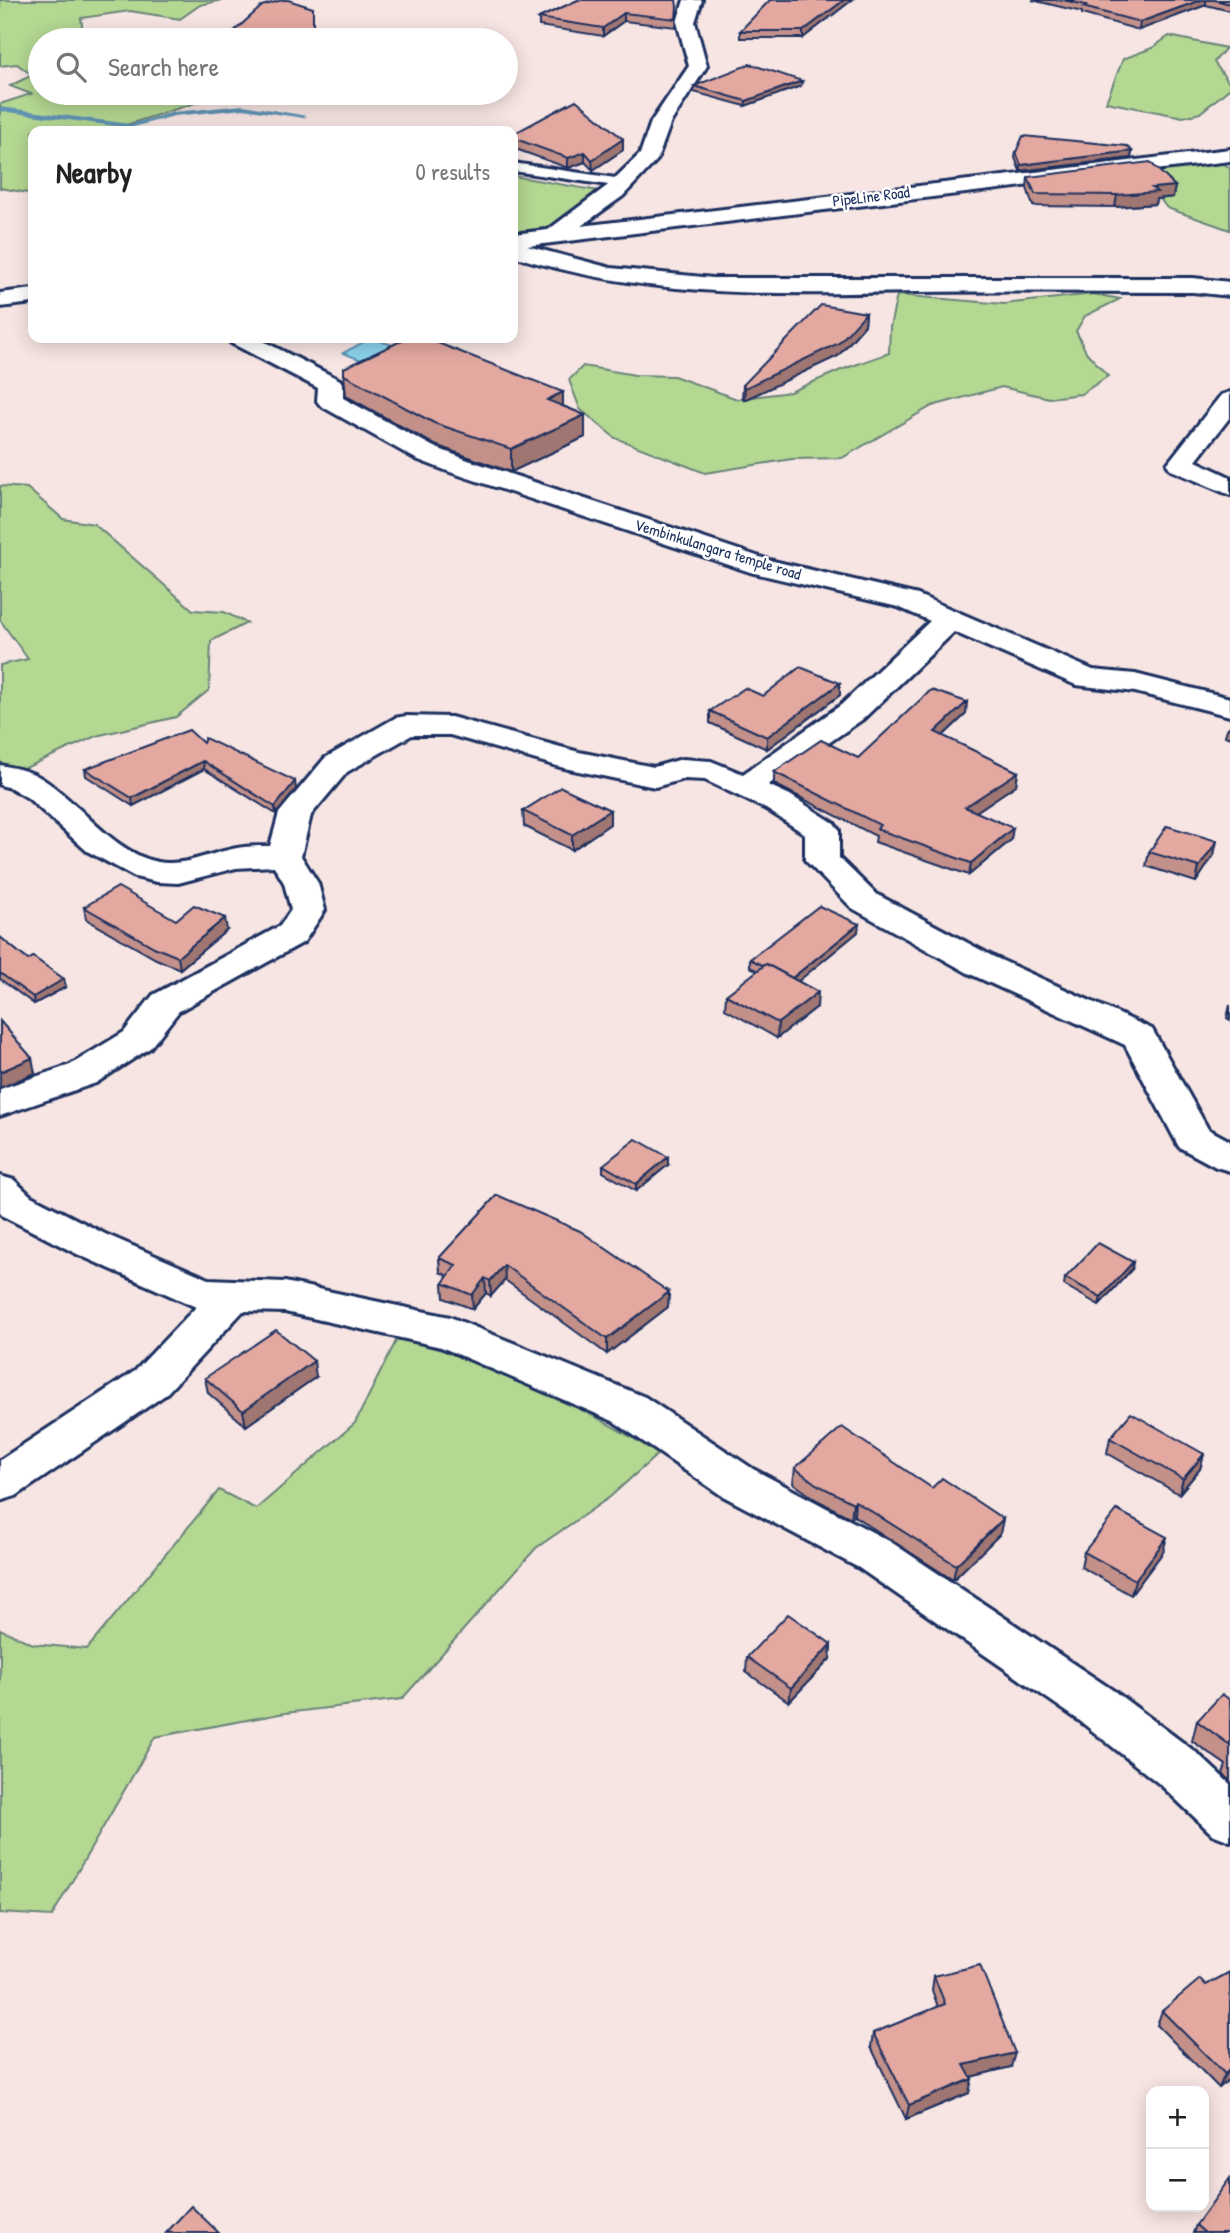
<!DOCTYPE html>
<html lang="en">
<head>
<meta charset="utf-8">
<style>
	body { margin:0; font-family:"Patrick Hand",sans-serif; background:#f2f2f2; color:#222 }
	.controls { position:absolute; right:21px; bottom:21px; display:grid; overflow:hidden; border-radius:14px; box-shadow:0 4px 18px #0003 }
	.controls button { width:63px; height:63px; display:grid; place-items:center; padding:0; border:0; border-bottom:2px solid #e0e0e0; background:#fff; color:#222; font:35px sans-serif }
	.list { margin:0; padding:0; list-style:none }
	h2 { display:flex; justify-content:space-between; align-items:center; height:91px; margin:0; padding:0 28px; font-size:30px }
	h2 small { font-size:23px; font-weight:400; color:#767676 }
	.icon { flex:none; width:38px; height:38px; fill:none; stroke:currentColor; stroke-width:2; stroke-linecap:round; stroke-linejoin:round }
	.map { position:relative; flex:none; width:1230px; height:2233px; overflow:hidden }
	.search { position:absolute; background:#fff; box-shadow:0 4px 18px #0003; left:28px; top:28px; width:490px; height:77px; display:flex; align-items:center; gap:18px; box-sizing:border-box; padding:0 24px; border-radius:38px; color:#767676; font-size:26px }
	.panel { position:absolute; background:#fff; box-shadow:0 4px 18px #0003; left:28px; top:126px; width:490px; height:217px; border-radius:14px }
	.map>svg:first-child { display:block }
	.green { fill:#b4d792; stroke:#688378; stroke-width:2 }
	.water { fill:#8cd4ed; stroke:#5f92b4; stroke-width:2 }
	.lines { fill:none; stroke-linecap:round; stroke-linejoin:round }
	.stream { fill:#5f92b4; fill-rule:evenodd }
	.lane-casing { stroke:#1b2f5e; stroke-width:6 }
	.street-casing { stroke:#1b2f5e; stroke-width:6 }
	.lane { fill:#fff; fill-rule:evenodd }
	.street { fill:#fff; fill-rule:evenodd }
	.wall { fill:#c3918a; stroke:#1b2f5e; stroke-width:2 }
	.shaded-wall { fill:#9f7671; stroke:#1b2f5e; stroke-width:2 }
	.building { fill:#e3a9a1; stroke:#1b2f5e; stroke-width:2 }
	.labels { text-anchor:middle; stroke-width:5; stroke-linejoin:round; paint-order:stroke }
	.far-street-label { font-size:16px; fill:#1b2f5e; stroke:#fff }
</style>
</head>
<body>
<div class="map">
<svg width="1230" height="2233" viewBox="0 0 1230 2233">
	<rect width="100%" height="100%" fill="#f7e5e3"/>
	<filter id="ink" filterUnits="userSpaceOnUse"><feTurbulence type="fractalNoise" baseFrequency=".0143" numOctaves="2"/><feDisplacementMap in="SourceGraphic" scale="14" xChannelSelector="R" yChannelSelector="G"/><feConvolveMatrix kernelMatrix="1 2 1 2 8 2 1 2 1" color-interpolation-filters="sRGB"/></filter>
	<g filter="url(#ink)">
		<g class="green">
			<path d="M 0,0 L 223,0 L 200,5 L 180,19 L 130,11 L 81,18 L 84,40 L 40,40 L 40,93 L 209,93 L 198,102 L 107,131 L 33,131 L 33,194 L 0,188 L 0,104 L 31,94 L 10,86 L 32,75 L 17,64 L 0,66 Z"/>
			<path d="M 1169,36 L 1226,48 L 1214,62 L 1230,84 L 1230,88 L 1200,113 L 1183,117 L 1106,102 L 1123,59 L 1152,48 Z"/>
			<path d="M 1217,159 L 1230,168 L 1230,230 L 1167,208 L 1137,169 Z"/>
			<path d="M 513,176 L 599,191 L 551,227 L 513,232 Z"/>
			<path d="M 1093,294 L 1120,299 L 1085,316 L 1076,331 L 1086,352 L 1108,376 L 1081,394 L 1049,398 L 1002,387 L 932,406 L 842,458 L 792,459 L 705,473 L 615,438 L 580,409 L 569,380 L 583,366 L 635,375 L 674,376 L 737,399 L 790,392 L 841,370 L 889,353 L 890,327 L 897,295 L 1004,304 Z"/>
			<path d="M 0,486 L 27,488 L 63,519 L 94,524 L 193,610 L 224,612 L 247,623 L 211,641 L 209,690 L 176,717 L 96,736 L 21,770 L 0,765 L 0,665 L 28,659 L 0,620 Z"/>
			<path d="M 398,1337 L 518,1373 L 659,1453 L 610,1497 L 536,1548 L 402,1699 L 285,1713 L 155,1737 L 52,1916 L 0,1913 L 0,1629 L 33,1644 L 87,1649 L 219,1490 L 256,1509 L 355,1423 Z"/>
		</g>
		<path class="water" d="M 371,338 L 407,350 L 374,365 L 343,353 Z"/>
		<g class="lines">
			<path class="stream" d="M 243,105 L 307,116 L 304,118 L 243,109 L 174,116 L 130,128 L 0,111 L 0,107 L 130,124 L 174,112 Z"/>
			<g class="lane-casing">
				<path id="lane" d="M 513,163 L 622,179 L 629,183 L 622,187 L 513,171 Z"/>
			</g>
			<g class="street-casing">
				<g id="street">
					<path d="M 684,0 L 702,0 L 695,22 L 707,66 L 671,122 L 657,160 L 623,196 L 581,226 L 1230,149 L 1230,161 L 527,246 L 611,268 L 713,278 L 1193,278 L 1230,282 L 1230,296 L 1193,292 C 1101,292 1009,291 917,292 C 776,294 650,299 513,256 L 513,234 L 548,230 L 607,186 L 640,154 L 651,122 L 689,66 L 677,22 Z"/>
					<path d="M 33,289 L 33,303 L 0,307 L 0,293 Z"/>
					<path d="M 227,338 L 257,338 L 340,380 L 343,385 L 343,398 L 434,447 L 468,460 L 769,560 L 918,595 L 1093,670 L 1135,674 L 1230,698 L 1230,716 L 1135,692 L 1076,685 L 954,632 L 863,719 L 768,785 L 790,795 L 834,823 L 839,830 L 839,858 L 876,894 L 994,957 L 1152,1029 L 1208,1129 L 1230,1141 L 1230,1171 L 1216,1167 L 1179,1147 L 1125,1045 L 968,973 L 852,908 L 805,860 L 805,834 L 766,809 L 705,780 L 684,779 L 655,787 L 564,768 L 450,735 L 412,735 L 347,772 L 311,815 L 301,856 L 318,883 L 325,910 L 304,942 L 179,1011 L 150,1048 L 96,1083 L 0,1116 L 0,1089 L 70,1065 L 124,1032 L 153,995 L 280,926 L 291,910 L 284,883 L 274,866 L 236,868 L 178,883 L 157,882 L 135,877 L 87,851 L 28,798 L 11,788 L 0,785 L 0,765 C 14,768 29,770 41,778 C 78,800 112,853 158,862 C 185,867 212,852 237,848 C 248,846 259,846 270,846 L 279,813 L 325,758 L 395,718 L 406,716 L 451,717 L 579,752 L 654,767 L 682,759 L 711,761 L 743,774 L 841,705 L 930,621 L 898,607 L 750,572 L 450,472 L 416,459 L 321,406 L 317,401 L 318,388 L 231,343 Z"/>
					<path d="M 1230,392 L 1230,417 L 1196,461 L 1230,477 L 1230,495 L 1171,470 L 1167,464 L 1221,395 Z"/>
					<path d="M 0,1176 L 14,1180 L 31,1196 L 105,1234 L 209,1279 L 285,1282 L 450,1317 L 645,1397 L 753,1469 L 891,1542 L 1114,1691 L 1198,1754 L 1230,1784 L 1230,1841 L 1212,1834 L 1162,1786 L 1080,1721 L 859,1568 L 721,1495 L 613,1421 L 441,1347 L 285,1312 L 243,1311 L 165,1395 L 16,1496 L 0,1501 L 0,1460 L 135,1371 L 196,1307 L 77,1254 L 3,1216 L 0,1213 Z"/>
				</g>
			</g>
			<use href="#lane" class="lane"/>
			<use href="#street" class="street"/>
		</g>
		<g class="wall">
			<path d="M 578,0 L 677,14 L 676,27 L 624,21 L 603,36 L 539,26 L 539,18 Z"/>
			<path d="M 852,0 L 803,38 L 740,38 L 740,31 Z"/>
			<path d="M 1032,0 L 1230,0 L 1230,11 L 1206,5 L 1139,30 L 1082,14 L 1082,12 Z"/>
			<path d="M 230,35 L 314,40 L 231,40 Z"/>
			<path d="M 802,81 L 801,86 L 745,106 L 694,92 L 694,86 Z"/>
			<path d="M 513,134 L 623,139 L 623,150 L 593,170 L 585,162 L 568,168 L 513,148 Z"/>
			<path d="M 1132,151 L 1131,158 L 1020,171 L 1015,158 L 1016,152 Z"/>
			<path d="M 1028,177 L 1175,186 L 1173,197 L 1156,199 L 1155,204 L 1115,207 L 1033,206 L 1027,188 Z"/>
			<path d="M 866,313 L 865,325 L 838,356 L 744,400 L 742,398 L 743,385 Z"/>
			<path d="M 344,375 L 563,392 L 563,406 L 585,415 L 585,437 L 511,472 L 435,445 L 346,396 Z"/>
			<path d="M 840,683 L 840,695 L 767,749 L 710,723 L 710,711 L 763,696 Z"/>
			<path d="M 966,714 L 943,736 L 1018,772 L 1016,785 L 976,812 L 1011,840 L 969,875 L 875,842 L 876,836 L 774,784 L 774,772 L 858,758 Z"/>
			<path d="M 1230,726 L 1230,738 L 1225,736 L 1227,729 Z"/>
			<path d="M 203,743 L 296,789 L 276,814 L 204,769 L 133,806 L 86,776 L 85,769 Z"/>
			<path d="M 610,810 L 610,824 L 572,850 L 524,826 L 523,811 Z"/>
			<path d="M 1149,852 L 1214,855 L 1196,882 L 1146,866 Z"/>
			<path d="M 84,907 L 176,920 L 227,930 L 180,969 L 156,959 L 86,919 Z"/>
			<path d="M 858,932 L 798,981 L 817,1007 L 777,1038 L 725,1009 L 726,995 L 758,971 L 750,967 L 750,959 Z"/>
			<path d="M 0,937 L 28,960 L 66,987 L 34,1004 L 0,979 Z"/>
			<path d="M 1230,1005 L 1230,1020 L 1227,1018 Z"/>
			<path d="M 603,1165 L 668,1165 L 636,1191 L 603,1172 Z"/>
			<path d="M 497,1195 L 669,1292 L 668,1307 L 607,1354 L 505,1280 L 491,1296 L 486,1293 L 473,1309 L 444,1298 L 443,1283 L 448,1276 L 440,1272 L 439,1258 Z"/>
			<path d="M 1132,1269 L 1099,1305 L 1064,1285 L 1065,1278 Z"/>
			<path d="M 316,1377 L 246,1426 L 208,1393 L 205,1378 Z"/>
			<path d="M 1110,1438 L 1204,1454 L 1200,1469 L 1179,1494 L 1107,1453 Z"/>
			<path d="M 795,1468 L 1000,1534 L 953,1580 L 854,1516 L 851,1518 L 815,1499 L 793,1483 Z"/>
			<path d="M 1084,1552 L 1163,1552 L 1131,1595 L 1081,1567 Z"/>
			<path d="M 831,1644 L 830,1659 L 789,1702 L 746,1672 L 747,1657 Z"/>
			<path d="M 1230,1700 L 1230,1781 L 1223,1774 L 1226,1765 L 1192,1741 L 1197,1721 Z"/>
			<path d="M 1230,1972 L 1230,2078 L 1219,2088 L 1157,2025 L 1162,2011 Z"/>
			<path d="M 934,1976 L 1011,2067 L 970,2077 L 969,2093 L 906,2119 L 871,2047 L 873,2033 L 938,2007 L 932,1990 Z"/>
			<path d="M 1196,2225 L 1230,2233 L 1193,2233 Z"/>
		</g>
		<g class="shaded-wall">
			<path d="M 844,0 L 852,0 L 803,38 L 803,31 Z"/>
			<path d="M 1201,0 L 1206,0 L 1206,5 L 1139,30 L 1140,22 Z"/>
			<path d="M 624,13 L 624,21 L 603,36 L 603,28 Z"/>
			<path d="M 802,81 L 801,86 L 745,106 L 746,101 Z"/>
			<path d="M 623,139 L 623,150 L 593,170 L 592,160 Z"/>
			<path d="M 1132,151 L 1131,158 L 1020,171 L 1021,165 Z"/>
			<path d="M 585,152 L 585,162 L 568,168 L 568,158 Z"/>
			<path d="M 1175,186 L 1173,197 L 1156,199 L 1155,204 L 1115,207 L 1117,195 L 1152,188 Z"/>
			<path d="M 866,313 L 865,325 L 838,356 L 744,400 L 745,388 Z"/>
			<path d="M 563,392 L 563,414 L 547,400 Z"/>
			<path d="M 585,415 L 585,437 L 511,472 L 511,449 Z"/>
			<path d="M 840,683 L 840,695 L 767,749 L 767,737 Z"/>
			<path d="M 967,702 L 966,714 L 934,744 L 935,732 Z"/>
			<path d="M 203,761 L 204,769 L 133,806 L 132,798 Z"/>
			<path d="M 1018,772 L 1016,785 L 964,820 L 965,807 Z"/>
			<path d="M 295,781 L 296,789 L 276,814 L 275,807 Z"/>
			<path d="M 610,810 L 610,824 L 572,850 L 572,835 Z"/>
			<path d="M 1013,828 L 1011,840 L 969,875 L 971,863 Z"/>
			<path d="M 1217,841 L 1214,855 L 1196,882 L 1199,867 Z"/>
			<path d="M 225,918 L 227,930 L 180,969 L 178,957 Z"/>
			<path d="M 859,924 L 858,932 L 790,988 L 790,980 Z"/>
			<path d="M 64,979 L 66,987 L 34,1004 L 33,997 Z"/>
			<path d="M 818,992 L 817,1007 L 777,1038 L 778,1023 Z"/>
			<path d="M 32,1058 L 35,1073 L 0,1088 L 0,1072 Z"/>
			<path d="M 668,1157 L 668,1165 L 636,1191 L 636,1184 Z"/>
			<path d="M 1133,1262 L 1132,1269 L 1099,1305 L 1101,1297 Z"/>
			<path d="M 504,1265 L 505,1280 L 491,1296 L 490,1281 Z"/>
			<path d="M 485,1278 L 486,1293 L 473,1309 L 472,1295 Z"/>
			<path d="M 669,1292 L 668,1307 L 607,1354 L 607,1339 Z"/>
			<path d="M 314,1361 L 316,1377 L 246,1426 L 243,1411 Z"/>
			<path d="M 1204,1454 L 1200,1469 L 1179,1494 L 1183,1479 Z"/>
			<path d="M 855,1501 L 854,1516 L 851,1518 L 853,1503 Z"/>
			<path d="M 1003,1519 L 1000,1534 L 953,1580 L 956,1565 Z"/>
			<path d="M 1167,1537 L 1163,1552 L 1131,1595 L 1135,1580 Z"/>
			<path d="M 831,1644 L 830,1659 L 789,1702 L 791,1688 Z"/>
			<path d="M 1015,2053 L 1011,2067 L 962,2079 L 964,2065 Z"/>
			<path d="M 1230,2069 L 1230,2078 L 1219,2088 L 1225,2074 Z"/>
			<path d="M 972,2079 L 969,2093 L 906,2119 L 909,2105 Z"/>
		</g>
		<g class="building">
			<path d="M 282,0 L 288,0 L 313,8 L 313,40 L 297,40 L 230,35 L 262,6 Z"/>
			<path d="M 578,0 L 676,0 L 677,6 L 676,19 L 624,13 L 603,28 L 539,18 Z"/>
			<path d="M 770,0 L 844,0 L 803,31 L 740,31 Z"/>
			<path d="M 1063,0 L 1201,0 L 1140,22 L 1083,7 L 1086,5 Z"/>
			<path d="M 1215,0 L 1230,0 L 1230,4 Z"/>
			<path d="M 750,64 L 802,81 L 746,101 L 694,86 Z"/>
			<path d="M 576,100 L 623,139 L 592,160 L 585,152 L 568,158 L 513,138 L 513,134 Z"/>
			<path d="M 1023,136 L 1127,146 L 1132,151 L 1021,165 L 1016,152 Z"/>
			<path d="M 1150,162 L 1175,186 L 1152,188 L 1157,192 L 1117,195 L 1035,194 L 1028,177 Z"/>
			<path d="M 821,305 L 866,313 L 839,343 L 745,388 L 743,385 Z"/>
			<path d="M 407,338 L 425,338 L 563,392 L 547,400 L 585,415 L 511,449 L 434,423 L 344,375 L 344,368 Z"/>
			<path d="M 800,667 L 840,683 L 767,737 L 710,711 L 745,688 L 763,696 Z"/>
			<path d="M 931,690 L 967,702 L 935,732 L 1018,772 L 965,807 L 1013,828 L 971,863 L 877,829 L 880,825 L 774,772 L 821,740 L 858,758 Z"/>
			<path d="M 189,730 L 203,743 L 205,738 L 295,781 L 275,807 L 203,761 L 132,798 L 85,769 Z"/>
			<path d="M 561,787 L 610,810 L 572,835 L 523,811 Z"/>
			<path d="M 1167,826 L 1217,841 L 1199,867 L 1149,852 Z"/>
			<path d="M 118,887 L 176,920 L 194,905 L 225,918 L 178,957 L 154,947 L 84,907 Z"/>
			<path d="M 819,906 L 859,924 L 792,978 L 766,964 L 764,966 L 750,959 Z"/>
			<path d="M 0,937 L 28,960 L 33,957 L 64,979 L 33,997 L 0,973 Z"/>
			<path d="M 766,964 L 818,992 L 778,1023 L 726,995 Z"/>
			<path d="M 0,1021 L 32,1058 L 0,1072 Z"/>
			<path d="M 636,1139 L 668,1157 L 636,1184 L 603,1165 Z"/>
			<path d="M 497,1195 L 580,1231 L 669,1292 L 607,1339 L 504,1265 L 490,1281 L 485,1278 L 472,1295 L 443,1283 L 456,1265 L 439,1258 Z"/>
			<path d="M 1098,1243 L 1133,1262 L 1101,1297 L 1065,1278 Z"/>
			<path d="M 276,1330 L 314,1361 L 243,1411 L 205,1378 Z"/>
			<path d="M 1131,1413 L 1204,1454 L 1183,1479 L 1110,1438 Z"/>
			<path d="M 842,1427 L 932,1488 L 942,1478 L 1003,1519 L 956,1565 L 855,1501 L 853,1503 L 816,1484 L 795,1468 Z"/>
			<path d="M 1117,1510 L 1167,1537 L 1135,1580 L 1084,1552 Z"/>
			<path d="M 788,1614 L 831,1644 L 791,1688 L 747,1657 Z"/>
			<path d="M 1222,1694 L 1230,1700 L 1230,1745 L 1197,1721 Z"/>
			<path d="M 980,1965 L 1015,2053 L 964,2065 L 972,2079 L 909,2105 L 873,2033 L 945,2004 L 934,1976 Z"/>
			<path d="M 1230,1972 L 1230,2069 L 1225,2074 L 1162,2011 L 1200,1979 L 1206,1985 Z"/>
			<path d="M 1230,2178 L 1230,2233 L 1205,2233 L 1196,2225 Z"/>
			<path d="M 191,2206 L 219,2233 L 166,2233 Z"/>
		</g>
	</g>
	<g class="labels">
		<g class="far-street-label">
			<text transform="translate(871 196) rotate(-7)" y="6">PipeLine Road</text>
			<text transform="translate(718 549) rotate(17)" y="6">Vembinkulangara temple road</text>
		</g>
	</g>
</svg>
<div class="controls">
<button>+</button>
<button>−</button>
</div>
<div class="search"><svg class="icon" aria-label="search" viewBox="0 0 24 24"><circle cx="10" cy="10" r="6"/><path d="M15 15l6 6"/></svg>Search here</div>
<section class="panel">
<h2>Nearby<small>0 results</small></h2>
<ul class="list">
</ul>
</section>
</div>
</body>
</html>
